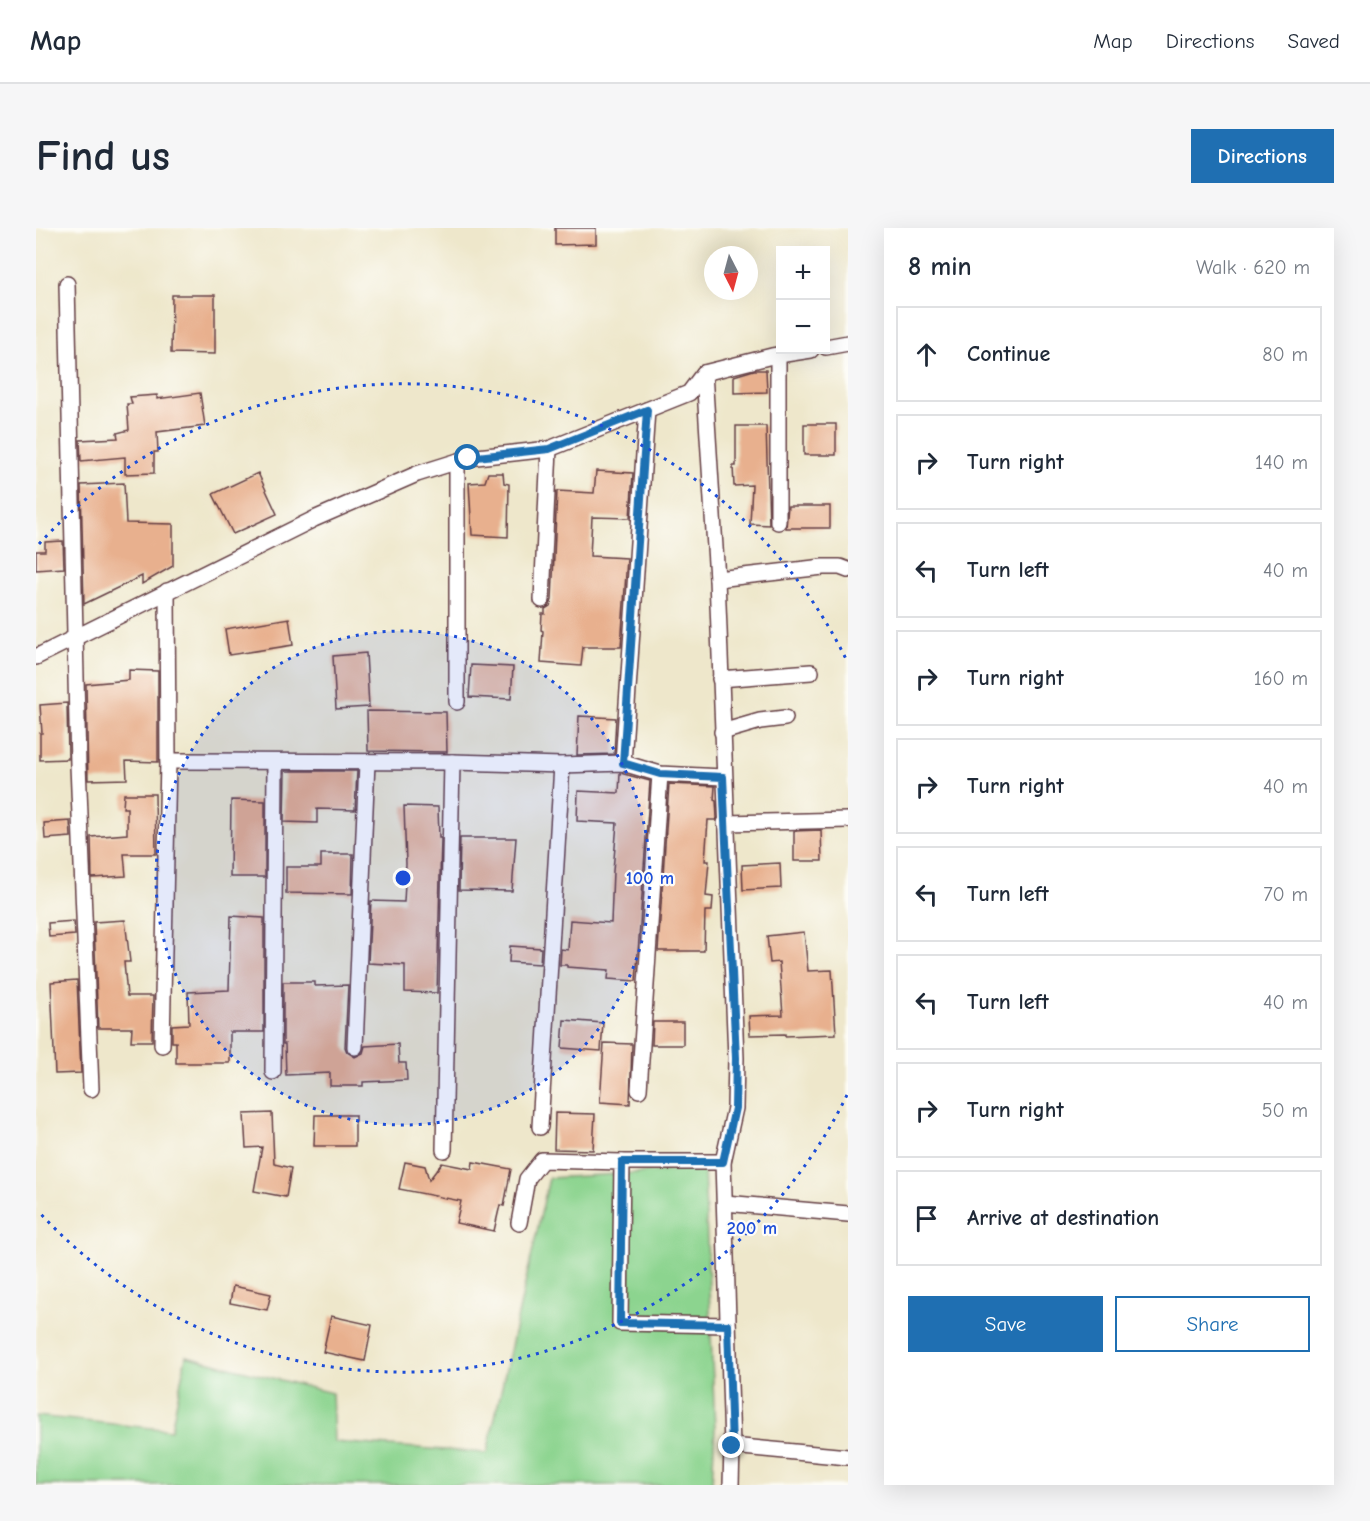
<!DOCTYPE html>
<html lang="en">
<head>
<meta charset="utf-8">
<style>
	body { margin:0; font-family:"Comic Neue",sans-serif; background:#f6f6f7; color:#1f2937 }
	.controls { position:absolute; right:18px; top:18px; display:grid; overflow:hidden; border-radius:0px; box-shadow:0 6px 24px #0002 }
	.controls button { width:54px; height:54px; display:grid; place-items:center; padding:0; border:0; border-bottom:2px solid #e0e1e3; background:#fff; color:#1f2937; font:30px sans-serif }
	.compass { position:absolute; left:668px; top:18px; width:54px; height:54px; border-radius:50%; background:#fff; box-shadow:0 6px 24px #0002; rotate:174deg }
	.stop { position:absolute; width:18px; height:18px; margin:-14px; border:4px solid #1f6fb2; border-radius:50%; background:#fff }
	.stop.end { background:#1f6fb2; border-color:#fff; box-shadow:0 2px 6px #0008 }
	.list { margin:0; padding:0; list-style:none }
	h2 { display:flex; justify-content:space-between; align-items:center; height:78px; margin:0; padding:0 24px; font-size:26px }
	h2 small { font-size:20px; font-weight:400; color:#747a83 }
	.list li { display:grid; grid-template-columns:39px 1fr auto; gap:18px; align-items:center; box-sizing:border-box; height:96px; margin:0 12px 12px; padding:0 12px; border:2px solid #e0e1e3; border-radius:0px }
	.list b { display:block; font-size:22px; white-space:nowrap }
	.list em { font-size:20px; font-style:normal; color:#747a83 }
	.actions { display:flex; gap:12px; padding:18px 24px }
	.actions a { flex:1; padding:14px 0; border:2px solid #1f6fb2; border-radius:0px; text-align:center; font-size:21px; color:#1f6fb2 }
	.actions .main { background:#1f6fb2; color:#fff }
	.icon { flex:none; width:33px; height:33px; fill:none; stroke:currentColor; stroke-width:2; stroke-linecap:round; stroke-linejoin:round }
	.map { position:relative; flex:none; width:812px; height:1257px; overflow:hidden; border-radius:0px }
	header { display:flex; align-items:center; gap:36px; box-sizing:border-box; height:84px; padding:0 30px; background:#fff; border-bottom:2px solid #e0e1e3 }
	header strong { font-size:28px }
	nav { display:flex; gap:33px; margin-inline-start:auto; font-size:21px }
	.intro { display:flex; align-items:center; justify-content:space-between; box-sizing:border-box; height:144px; padding:0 36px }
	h1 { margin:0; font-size:42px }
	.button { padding:15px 27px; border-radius:0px; background:#1f6fb2; color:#fff; font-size:21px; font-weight:700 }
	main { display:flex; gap:36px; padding:0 36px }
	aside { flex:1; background:#fff; border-radius:0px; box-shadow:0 6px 24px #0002 }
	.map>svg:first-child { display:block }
	.green { fill:#8cd48f; stroke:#6b7a5d; stroke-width:1.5 }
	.building { fill:#e8b08e }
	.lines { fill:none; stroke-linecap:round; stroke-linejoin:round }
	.street-casing { stroke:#633d43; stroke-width:18 }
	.street { stroke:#fff; stroke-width:15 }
	.route { stroke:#1f6fb2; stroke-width:8 }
	.ring { fill:none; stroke:#1d4ed8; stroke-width:3; stroke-dasharray:3 6 }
	.centre { fill:#1d4ed8; stroke:#fdfcf7; stroke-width:3 }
	.ring-label { font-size:18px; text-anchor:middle; font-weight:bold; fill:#1d4ed8; stroke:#fdfcf7; stroke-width:4.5; stroke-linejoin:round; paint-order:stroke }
</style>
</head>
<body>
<header>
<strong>Map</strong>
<nav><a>Map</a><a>Directions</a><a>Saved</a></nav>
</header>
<div class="intro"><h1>Find us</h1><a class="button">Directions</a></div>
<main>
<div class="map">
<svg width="812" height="1257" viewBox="0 0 812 1257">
	<rect width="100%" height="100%" fill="#fdfcf7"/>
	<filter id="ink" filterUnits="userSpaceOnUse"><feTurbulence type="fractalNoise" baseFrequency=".0167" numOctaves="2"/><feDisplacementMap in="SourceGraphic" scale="12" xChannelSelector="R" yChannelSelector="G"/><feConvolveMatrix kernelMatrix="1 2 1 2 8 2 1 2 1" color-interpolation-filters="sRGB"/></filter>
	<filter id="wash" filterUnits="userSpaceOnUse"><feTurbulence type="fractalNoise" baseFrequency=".008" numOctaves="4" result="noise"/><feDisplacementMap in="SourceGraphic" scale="24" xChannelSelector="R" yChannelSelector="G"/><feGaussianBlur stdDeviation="1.35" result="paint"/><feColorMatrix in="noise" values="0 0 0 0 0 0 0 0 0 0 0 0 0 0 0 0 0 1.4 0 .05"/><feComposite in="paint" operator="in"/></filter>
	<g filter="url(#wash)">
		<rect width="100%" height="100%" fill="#eee7cb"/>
		<path class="green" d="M 668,941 L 679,1201 L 676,1257 L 0,1257 L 0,1188 L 135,1202 L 150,1128 L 296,1165 L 298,1214 L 451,1225 L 513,950 Z"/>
		<g id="blocks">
			<g class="building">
				<path d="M 519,0 L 560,0 L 560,16 L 519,17 Z"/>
				<path d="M 136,67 L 179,67 L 179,126 L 135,125 Z"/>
				<path d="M 718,142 L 730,142 L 731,164 L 698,165 L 698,148 Z"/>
				<path d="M 164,165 L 169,198 L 121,204 L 122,224 L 118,224 L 118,245 L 89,246 L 89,229 L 45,233 L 44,212 L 82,210 L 81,205 L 93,202 L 91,176 L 96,176 L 94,169 L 121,167 L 121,171 Z"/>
				<rect x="768" y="196" width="32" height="31"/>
				<path d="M 700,198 L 730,198 L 733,297 L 714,296 L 716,257 L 698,258 L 697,238 L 700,238 Z"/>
				<path d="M 560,243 L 597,245 L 594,290 L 556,289 L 554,328 L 591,330 L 585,419 L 547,419 L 545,438 L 505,435 L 507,403 L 505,402 L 506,386 L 509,386 L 509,381 L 514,378 L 516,372 L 521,263 L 558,265 Z"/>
				<path d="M 222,245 L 241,286 L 197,306 L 177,266 Z"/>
				<path d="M 452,245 L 467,245 L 468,255 L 473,256 L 472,309 L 436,307 L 433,255 L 449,254 Z"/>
				<path d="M 88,255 L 90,295 L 137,296 L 137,338 L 106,356 L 106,348 L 48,376 L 45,257 Z"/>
				<path d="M 752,278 L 794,278 L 794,300 L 750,300 Z"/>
				<path d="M 27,313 L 28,340 L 0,342 L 0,323 L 9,323 L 9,314 Z"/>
				<path d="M 253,390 L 257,417 L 193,427 L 189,401 Z"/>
				<path d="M 330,425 L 333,479 L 300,481 L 297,428 Z"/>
				<path d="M 435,437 L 477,439 L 475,471 L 433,469 Z"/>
				<path d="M 93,442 L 122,443 L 122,534 L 90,533 L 91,551 L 52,552 L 50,456 L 93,452 Z"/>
				<path d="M 31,475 L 32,531 L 4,532 L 4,505 L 6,505 L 4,477 Z"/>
				<path d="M 331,483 L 410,484 L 411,524 L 332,523 Z"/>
				<path d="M 543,488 L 580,490 L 578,526 L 541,527 Z"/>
				<path d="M 249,543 L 321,543 L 319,582 L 281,581 L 281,595 L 248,594 Z"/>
				<path d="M 584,545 L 614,553 L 600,753 L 572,751 L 573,742 L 531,739 L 531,737 L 524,737 L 525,721 L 532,722 L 534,692 L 575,695 L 577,643 L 581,595 L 541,593 L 542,563 L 583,565 Z"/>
				<path d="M 633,556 L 679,558 L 678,572 L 680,573 L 681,590 L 680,592 L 672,592 L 669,633 L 673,633 L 670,668 L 677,669 L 676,683 L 669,683 L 668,723 L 622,723 Z"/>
				<path d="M 88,566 L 119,566 L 120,626 L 88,626 L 90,648 L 56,650 L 55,609 L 91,606 L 91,580 L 87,580 Z"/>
				<path d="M 195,572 L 229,573 L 229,649 L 194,649 Z"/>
				<path d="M 368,578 L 402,579 L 403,610 L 405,610 L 401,765 L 369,764 L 369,737 L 332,735 L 335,673 L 368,674 L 370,636 Z"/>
				<path d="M 34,593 L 35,609 L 9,611 L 8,595 Z"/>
				<path d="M 785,602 L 786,633 L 758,633 L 758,603 Z"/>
				<path d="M 424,610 L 480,610 L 476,663 L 423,662 Z"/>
				<path d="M 285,626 L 317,626 L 316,666 L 250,665 L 250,639 L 285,639 Z"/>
				<path d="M 744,635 L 745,660 L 707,662 L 706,637 Z"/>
				<path d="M 195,688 L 228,690 L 228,804 L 194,804 L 194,835 L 140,835 L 140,814 L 136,814 L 136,797 L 153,796 L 152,764 L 193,762 Z"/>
				<path d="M 89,692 L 94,734 L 88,734 L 91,768 L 117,768 L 116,813 L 95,813 L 96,800 L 62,800 L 58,694 Z"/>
				<path d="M 38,693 L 39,707 L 13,709 L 12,695 Z"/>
				<path d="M 768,704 L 772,743 L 796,742 L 800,806 L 749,808 L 749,806 L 714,807 L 713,788 L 747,787 L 743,734 L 734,735 L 731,708 Z"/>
				<path d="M 474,718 L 505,720 L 504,736 L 473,734 Z"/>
				<path d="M 41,752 L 45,845 L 19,846 L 15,754 Z"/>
				<path d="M 247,754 L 279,754 L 279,758 L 312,757 L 309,819 L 311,824 L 319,829 L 327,825 L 329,818 L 362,816 L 363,835 L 370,835 L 371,852 L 327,854 L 327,858 L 294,858 L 294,845 L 250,847 L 249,816 L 247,816 Z"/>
				<path d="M 528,792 L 567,795 L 565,823 L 526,820 Z"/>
				<path d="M 617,794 L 647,794 L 647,817 L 616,817 Z"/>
				<path d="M 568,815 L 596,816 L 594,876 L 564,874 Z"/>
				<path d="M 236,885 L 238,936 L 255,940 L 250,969 L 218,963 L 226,919 L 210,920 L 208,886 Z"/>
				<path d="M 519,885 L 559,886 L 557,922 L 518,921 Z"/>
				<path d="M 279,887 L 319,887 L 319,918 L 278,918 Z"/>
				<path d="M 369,934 L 389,938 L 393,952 L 406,935 L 436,941 L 437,934 L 475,941 L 468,978 L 464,977 L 458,1003 L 420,995 L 425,973 L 363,961 Z"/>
				<path d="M 197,1058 L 235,1066 L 231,1082 L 194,1075 Z"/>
				<path d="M 295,1088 L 336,1097 L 329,1133 L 287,1124 Z"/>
			</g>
		</g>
	</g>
	<g filter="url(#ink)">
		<use href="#blocks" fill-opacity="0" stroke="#633d43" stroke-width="1.5"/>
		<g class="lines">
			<g class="street-casing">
				<g id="street">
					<path d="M 31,56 L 42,537 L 55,861"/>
					<path d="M 790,119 L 812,115"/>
					<path d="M 742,127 L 742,294"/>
					<path d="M 668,145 L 681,351 L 700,830 L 699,880 L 687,934 L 696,1218 L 695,1257"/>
					<path d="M 681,351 L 787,339 L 804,339 L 812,342"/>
					<path d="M 506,372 L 513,221"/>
					<path d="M 0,429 L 278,291 L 381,246 L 432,230 L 513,221 L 653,165 L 668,145 L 736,128 L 775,122"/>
					<path d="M 684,451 L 775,444"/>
					<path d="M 421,474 L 421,234"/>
					<path d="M 686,504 L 724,493 L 749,490"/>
					<path d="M 132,533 L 416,534 L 526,537 L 587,535 L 624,546 L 687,549"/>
					<path d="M 587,535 L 611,182"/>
					<path d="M 689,595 L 812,592"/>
					<path d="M 126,817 L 132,533 L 131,363"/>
					<path d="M 319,819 L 331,534"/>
					<path d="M 237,844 L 239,535"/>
					<path d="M 603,862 L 624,546"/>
					<path d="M 504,899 L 526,537"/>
					<path d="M 408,922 L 416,534"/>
					<path d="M 586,934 L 687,934"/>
					<path d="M 689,975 L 812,986"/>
					<path d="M 483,995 L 491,951 L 506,932 L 586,934 L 584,1095 L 692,1097"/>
					<path d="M 696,1218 L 812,1229"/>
				</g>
			</g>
			<use href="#street" class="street"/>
		</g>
	</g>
	<g class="lines" filter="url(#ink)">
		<path class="route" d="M 432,230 L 513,221 L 611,182 L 587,535 L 624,546 L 687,549 L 700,830 L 699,880 L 687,934 L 586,934 L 584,1095 L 692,1097 L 696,1218"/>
	</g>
	<circle cx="367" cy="650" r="247" fill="#1d4ed8" fill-opacity=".12"/>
	<g class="ring">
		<circle cx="367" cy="650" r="247"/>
		<path d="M811 867A494 494 0 0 1 3 984M3 316A494 494 0 0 1 811 433"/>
	</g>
	<circle cx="367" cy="650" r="9" class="centre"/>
	<g class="ring-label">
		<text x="614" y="656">100 m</text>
		<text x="716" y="1006">200 m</text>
	</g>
</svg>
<div class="controls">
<button>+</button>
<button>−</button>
</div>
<svg class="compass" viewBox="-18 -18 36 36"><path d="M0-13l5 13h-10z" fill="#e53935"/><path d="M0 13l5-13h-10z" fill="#747a83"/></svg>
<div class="stop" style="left:432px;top:230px"></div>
<div class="stop end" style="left:696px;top:1218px"></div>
</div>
<aside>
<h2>8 min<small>Walk · 620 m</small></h2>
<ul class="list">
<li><svg class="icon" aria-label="ahead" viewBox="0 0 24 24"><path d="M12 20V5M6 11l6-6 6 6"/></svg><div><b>Continue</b></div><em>80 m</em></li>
<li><svg class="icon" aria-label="right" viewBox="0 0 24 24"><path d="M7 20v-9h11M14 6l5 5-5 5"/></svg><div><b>Turn right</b></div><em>140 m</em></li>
<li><svg class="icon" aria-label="left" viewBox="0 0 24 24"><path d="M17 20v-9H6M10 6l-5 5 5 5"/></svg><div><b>Turn left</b></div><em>40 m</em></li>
<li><svg class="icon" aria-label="right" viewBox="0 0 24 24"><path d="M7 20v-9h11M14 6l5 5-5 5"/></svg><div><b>Turn right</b></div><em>160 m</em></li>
<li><svg class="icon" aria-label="right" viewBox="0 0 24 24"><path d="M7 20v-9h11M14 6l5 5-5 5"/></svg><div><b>Turn right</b></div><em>40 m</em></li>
<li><svg class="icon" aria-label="left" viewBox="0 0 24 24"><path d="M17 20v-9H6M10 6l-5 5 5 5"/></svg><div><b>Turn left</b></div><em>70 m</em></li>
<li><svg class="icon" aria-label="left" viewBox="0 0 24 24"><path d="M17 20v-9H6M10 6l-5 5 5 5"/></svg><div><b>Turn left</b></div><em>40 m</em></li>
<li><svg class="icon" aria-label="right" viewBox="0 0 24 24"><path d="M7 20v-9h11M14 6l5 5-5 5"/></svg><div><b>Turn right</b></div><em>50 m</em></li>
<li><svg class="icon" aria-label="arrive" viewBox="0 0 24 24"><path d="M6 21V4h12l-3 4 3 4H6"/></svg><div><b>Arrive at destination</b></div></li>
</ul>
<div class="actions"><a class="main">Save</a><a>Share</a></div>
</aside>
</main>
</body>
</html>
